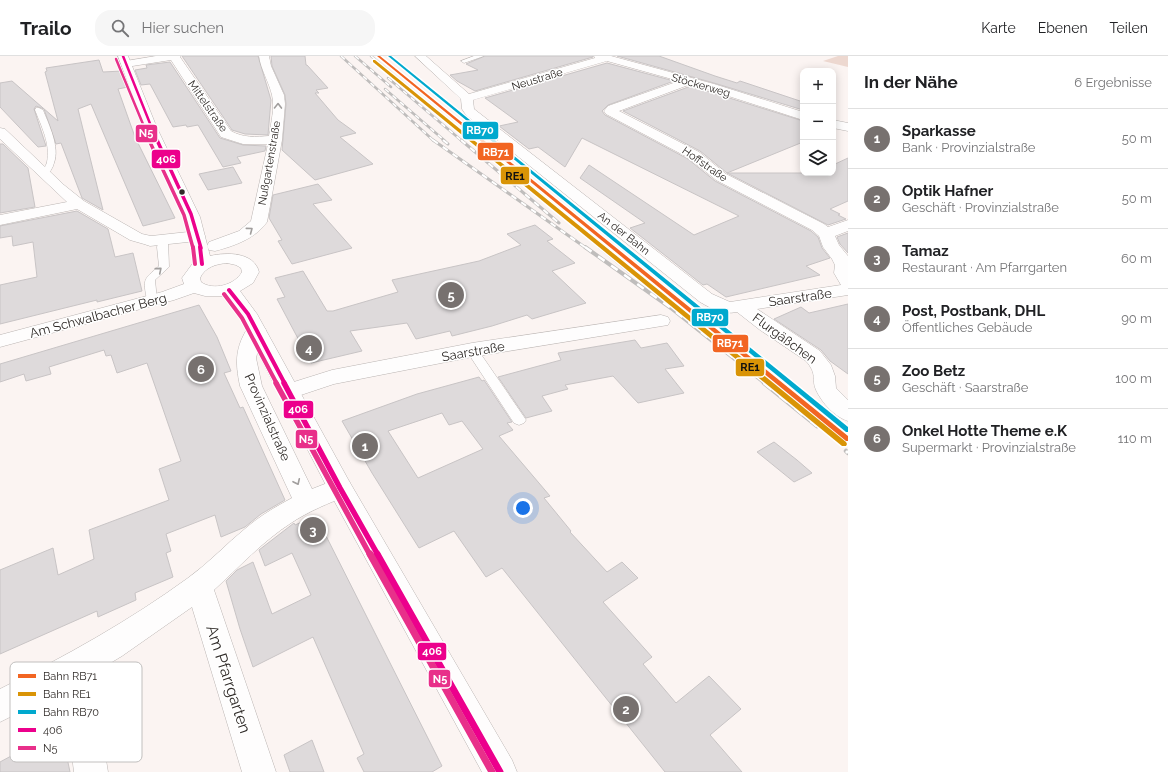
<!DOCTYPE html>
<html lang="de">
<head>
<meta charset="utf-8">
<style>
	body { margin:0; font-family:Raleway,sans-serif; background:#f6f6f6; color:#202124 }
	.controls { position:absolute; right:12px; top:12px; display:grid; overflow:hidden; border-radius:8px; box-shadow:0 2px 10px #0003 }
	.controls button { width:36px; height:36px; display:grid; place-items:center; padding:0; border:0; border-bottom:1px solid #e0e0e0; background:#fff; color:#202124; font:20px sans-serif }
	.you { position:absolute; left:523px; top:452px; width:14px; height:14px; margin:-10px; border:3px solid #fff; border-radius:50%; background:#1a73e8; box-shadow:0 0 0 6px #1a73e833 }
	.badge { display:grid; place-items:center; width:26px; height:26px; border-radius:50%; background:#77716f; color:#fff; font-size:13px; font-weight:700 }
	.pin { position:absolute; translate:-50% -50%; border:2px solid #fff; box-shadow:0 1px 4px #0006 }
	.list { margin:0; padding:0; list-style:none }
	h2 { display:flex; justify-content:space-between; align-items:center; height:52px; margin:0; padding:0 16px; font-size:17px }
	h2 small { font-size:13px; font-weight:400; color:#757577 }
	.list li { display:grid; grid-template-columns:26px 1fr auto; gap:12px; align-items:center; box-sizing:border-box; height:60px; padding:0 16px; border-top:1px solid #e0e0e0 }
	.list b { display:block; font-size:15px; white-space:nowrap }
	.list p { margin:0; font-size:13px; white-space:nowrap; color:#757577 }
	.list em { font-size:13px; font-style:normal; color:#757577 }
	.icon { flex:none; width:22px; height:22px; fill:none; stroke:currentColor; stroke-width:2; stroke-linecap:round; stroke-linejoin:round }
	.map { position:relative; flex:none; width:848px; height:716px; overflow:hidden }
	header { display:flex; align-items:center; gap:24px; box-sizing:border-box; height:56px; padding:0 20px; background:#fff; border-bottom:1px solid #e0e0e0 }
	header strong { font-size:19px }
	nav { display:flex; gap:22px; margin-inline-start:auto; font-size:14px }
	.search { width:280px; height:36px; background:#f6f6f6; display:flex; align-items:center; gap:10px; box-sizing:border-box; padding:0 14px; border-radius:16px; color:#757577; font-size:15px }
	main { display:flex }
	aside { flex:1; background:#fff }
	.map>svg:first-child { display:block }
	.green { fill:#edd8d0 }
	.building { fill:#dedadb; stroke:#c8c4c5; fill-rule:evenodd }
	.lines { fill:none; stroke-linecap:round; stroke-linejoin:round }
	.lane-casing { stroke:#bab4b2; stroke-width:1 }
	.street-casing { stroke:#bab4b2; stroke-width:1 }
	.secondary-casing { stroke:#bab4b2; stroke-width:1 }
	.lane { fill:#fefdfd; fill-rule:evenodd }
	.street { fill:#fefdfd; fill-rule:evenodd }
	.secondary { fill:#fefdfd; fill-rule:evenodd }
	.rail-far3-casing { stroke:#bfbdbc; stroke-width:2.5 }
	.rail-far2-casing { stroke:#bfbdbc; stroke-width:3 }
	.rail-far1-casing { stroke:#bfbdbc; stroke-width:4 }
	.rail-casing { stroke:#bfbdbc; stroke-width:4.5 }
	.rail-far3 { stroke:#fff; stroke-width:1.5; stroke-dasharray:5; stroke-linecap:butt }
	.rail-far2 { stroke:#fff; stroke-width:2; stroke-dasharray:6; stroke-linecap:butt }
	.rail-far1 { stroke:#fff; stroke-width:2.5; stroke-dasharray:8; stroke-linecap:butt }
	.rail { stroke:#fff; stroke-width:3; stroke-dasharray:10; stroke-linecap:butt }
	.bus-1-far4-casing { stroke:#fff; stroke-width:4 }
	.bus-1-far3-casing { stroke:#fff; stroke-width:5.5 }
	.bus-1-far2-casing { stroke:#fff; stroke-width:6 }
	.bus-1-far1-casing { stroke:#fff; stroke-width:8 }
	.bus-1-casing { stroke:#fff; stroke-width:10 }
	.bus-2-far4-casing { stroke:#fff; stroke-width:4 }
	.bus-2-far3-casing { stroke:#fff; stroke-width:5.5 }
	.bus-2-far2-casing { stroke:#fff; stroke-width:6 }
	.bus-2-far1-casing { stroke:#fff; stroke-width:8 }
	.bus-2-casing { stroke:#fff; stroke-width:10 }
	.bus-1-far4 { stroke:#ec008c; stroke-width:2.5 }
	.bus-1-far3 { stroke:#ec008c; stroke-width:3.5 }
	.bus-1-far2 { stroke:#ec008c; stroke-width:4 }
	.bus-1-far1 { stroke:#ec008c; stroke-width:5.5 }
	.bus-1 { stroke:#ec008c; stroke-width:7 }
	.bus-2-far4 { stroke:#e8308a; stroke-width:2.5 }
	.bus-2-far3 { stroke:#e8308a; stroke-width:3.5 }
	.bus-2-far2 { stroke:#e8308a; stroke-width:4 }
	.bus-2-far1 { stroke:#e8308a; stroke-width:5.5 }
	.bus-2 { stroke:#e8308a; stroke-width:7 }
	.rail-1-casing { stroke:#fff; stroke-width:3 }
	.rail-2-casing { stroke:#fff; stroke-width:3 }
	.rail-3-casing { stroke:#fff; stroke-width:3 }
	.rail-1 { fill:#f26522; fill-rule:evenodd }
	.rail-2 { fill:#d99406; fill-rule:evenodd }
	.rail-3 { fill:#00a9ce; fill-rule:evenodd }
	.oneway { stroke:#a19e9d }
	.bus-dot { fill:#302b28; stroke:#fff; stroke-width:1.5 }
	.labels { text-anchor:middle; stroke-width:3; stroke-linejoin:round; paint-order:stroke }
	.far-street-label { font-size:11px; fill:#302b28; stroke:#fff }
	.street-label { font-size:13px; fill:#302b28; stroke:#fff }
	.near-street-label { font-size:16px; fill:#302b28; stroke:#fff }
	.key { fill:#fff; stroke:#c1bfbe; stroke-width:1 }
	.key-label { font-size:11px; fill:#302b28 }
	.line-badge { stroke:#fff; stroke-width:1.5 }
	.badge-label { font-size:11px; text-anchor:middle; font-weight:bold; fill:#fff }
	.pale-badge-label { font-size:11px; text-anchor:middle; font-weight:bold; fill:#111 }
</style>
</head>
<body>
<header>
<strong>Trailo</strong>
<div class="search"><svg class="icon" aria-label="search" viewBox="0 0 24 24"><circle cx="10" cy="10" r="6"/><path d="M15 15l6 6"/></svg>Hier suchen</div>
<nav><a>Karte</a><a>Ebenen</a><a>Teilen</a></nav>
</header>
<main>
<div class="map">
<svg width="848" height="716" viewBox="0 0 848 716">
	<rect width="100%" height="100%" fill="#fbf4f2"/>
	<path class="green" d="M 838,0 L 848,0 L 848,11 L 823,5 Z"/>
	<g class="building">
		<path d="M 182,0 L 258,0 L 271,44 L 268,79 L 245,78 L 232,74 Z"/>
		<path d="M 271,0 L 305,0 L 306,9 L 307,9 L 328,32 L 316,34 L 319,37 L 315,37 L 338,64 L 356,77 L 340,81 L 373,108 L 315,124 L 282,94 L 286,48 L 285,39 L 272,10 Z"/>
		<path d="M 485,0 L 593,0 L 593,1 L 475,35 L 457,25 L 450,19 L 478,14 L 466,8 Z"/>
		<path d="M 617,0 L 659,0 L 715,20 L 737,27 L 740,25 L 803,46 L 803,54 L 714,27 Z"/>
		<path d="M 99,4 L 103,16 L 122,15 L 128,31 L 118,33 L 130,67 L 135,81 L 175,162 L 143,170 L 91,48 L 78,53 L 103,154 L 82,142 L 61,87 L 56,88 L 44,53 L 36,50 L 34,53 L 46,90 L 38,91 L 0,51 L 0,27 L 12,25 L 58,65 L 45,16 L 47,15 L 46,12 Z"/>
		<path d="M 170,6 L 220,82 L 243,89 L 266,90 L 265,95 L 237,101 L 241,107 L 223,111 L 198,69 L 187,71 L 186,69 L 173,71 L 150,28 L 141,29 L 135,14 L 147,12 L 146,9 Z"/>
		<path d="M 607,7 L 674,25 L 608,49 L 602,55 L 605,59 L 688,103 L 715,125 L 811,175 L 818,181 L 822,192 L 830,202 L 806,210 L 820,219 L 726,241 L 707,228 L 703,229 L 630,172 L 645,167 L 580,122 L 589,109 L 694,179 L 739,160 L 582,82 L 565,111 L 538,91 L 529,93 L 499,70 L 518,66 L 485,42 Z"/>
		<path d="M 691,30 L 803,65 L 803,86 L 727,117 L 700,95 L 623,55 Z"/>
		<path d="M 0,88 L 3,88 L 28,112 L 35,151 L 0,157 Z"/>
		<path d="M 848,102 L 848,145 L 830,153 L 840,158 L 838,159 L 846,163 L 828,169 L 727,117 L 833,117 L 833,109 Z"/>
		<path d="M 233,111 L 242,127 L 208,134 L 199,118 Z"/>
		<path d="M 318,128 L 332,144 L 313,148 L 352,192 L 292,208 L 278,185 L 282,184 L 269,162 L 273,139 Z"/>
		<path d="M 77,155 L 108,173 L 115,201 L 133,197 L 142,235 L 97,246 L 97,244 L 0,268 L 0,229 L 37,221 L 33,186 L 13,190 L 12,180 L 0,182 L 0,170 Z"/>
		<path d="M 535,169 L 553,183 L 547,185 L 575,207 L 552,215 L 586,247 L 532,263 L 527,259 L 492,270 L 452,280 L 450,275 L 416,283 L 407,267 L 350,275 L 362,295 L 311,307 L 277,243 L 285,241 L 275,222 L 303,215 L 327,255 L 333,255 L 398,236 L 392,224 L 479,205 L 521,189 L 507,178 Z"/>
		<path d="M 848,177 L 848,197 L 840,188 L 837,181 Z"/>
		<path d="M 848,248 L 848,318 L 830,305 L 821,294 L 774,263 L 801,251 L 809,257 Z"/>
		<path d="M 199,249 L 217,281 L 231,315 L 224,317 L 240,352 L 243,351 L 285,444 L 261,458 L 245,471 L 221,481 L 215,459 L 166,478 L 171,495 L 166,497 L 173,521 L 135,537 L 136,544 L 98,561 L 97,555 L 0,598 L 0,514 L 53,492 L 58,519 L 94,503 L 89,474 L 169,444 L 159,413 L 181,405 L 147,307 L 117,317 L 111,299 L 106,300 L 104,294 L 49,311 L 51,318 L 26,325 L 24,318 L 0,326 L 0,308 Z"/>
		<path d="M 635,284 L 641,292 L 667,287 L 684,310 L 665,313 L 684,337 L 638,347 L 613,320 L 565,329 L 568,333 L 542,340 L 552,355 L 526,362 L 498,321 L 561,304 L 558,297 Z"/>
		<path d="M 479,321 L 482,325 L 484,324 L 512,366 L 507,367 L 513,374 L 499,380 L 550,440 L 544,442 L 571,475 L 570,476 L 607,516 L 622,506 L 638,522 L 603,546 L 652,601 L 643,608 L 676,647 L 709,620 L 741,653 L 710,679 L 742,716 L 665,716 L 502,512 L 486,521 L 454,475 L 419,492 L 372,417 L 342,365 L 417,338 ZM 442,357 L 449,369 L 462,365 L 483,393 L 418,422 L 388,375 Z"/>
		<path d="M 774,386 L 797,404 L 812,417 L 794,426 L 757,396 Z"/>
		<path d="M 316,460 L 442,710 L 432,716 L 364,716 L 357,702 L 364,698 L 313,581 L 253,611 L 240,573 L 226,525 L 237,514 L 253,506 L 272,558 L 311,539 L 292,497 L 265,510 L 259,494 L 294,467 L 295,469 Z"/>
		<path d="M 61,673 L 70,716 L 0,716 L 0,706 Z"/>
		<path d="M 312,684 L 324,716 L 290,716 L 284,699 Z"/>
	</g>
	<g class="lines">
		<g class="lane-casing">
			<g id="lane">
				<path d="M 474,0 L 484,0 L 464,7 L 461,5 Z"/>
				<path d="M 36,52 L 39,52 L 43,54 C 49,69 60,91 54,107 C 53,112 49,117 46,121 L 43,122 L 39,119 C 42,115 46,111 47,106 C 51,89 41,69 35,54 Z"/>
				<path d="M 163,180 L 168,183 L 169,211 L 155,224 L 157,244 L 152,247 L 147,244 C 143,223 143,224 159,210 L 157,191 L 160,181 Z"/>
				<path d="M 472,290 L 476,291 L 524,361 L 526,364 L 524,367 L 519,369 L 514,367 L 466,294 L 468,291 Z"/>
			</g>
		</g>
		<g class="street-casing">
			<g id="street">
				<path d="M 156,0 L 181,0 L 180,1 L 231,75 C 243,82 256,81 269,80 C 271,67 275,52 272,39 C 269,26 261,14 259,0 L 269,0 L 271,10 L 284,39 L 285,48 L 282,84 L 267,166 C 255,183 234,190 215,195 L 209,194 L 207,190 L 209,186 L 239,175 L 251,165 L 268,88 L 243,88 L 221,81 L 171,4 L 126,11 L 121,8 L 126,5 Z"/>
				<path d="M 415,0 L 426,0 L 469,38 L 595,2 L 594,0 L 611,0 L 714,28 L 803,56 L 803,64 L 691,28 L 619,55 L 699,96 L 726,118 L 824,168 L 828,171 L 848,164 L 848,175 L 835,180 L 839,189 L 848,200 L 848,239 L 757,253 L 820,295 L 831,309 L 835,320 L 836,332 L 848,344 L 848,365 C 835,361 822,347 816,334 C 811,322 818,319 806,305 L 760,274 L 737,256 C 723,259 712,253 700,246 L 466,59 L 462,53 L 461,43 ZM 607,5 L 679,25 L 608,50 L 604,55 L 606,58 L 689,102 L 716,124 L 812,174 L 819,180 L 823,191 L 832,203 L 835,209 L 834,217 L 841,229 L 730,246 L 712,238 L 474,53 L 473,44 Z"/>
				<path d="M 833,64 L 848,67 L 848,75 L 833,72 Z"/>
				<path d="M 0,72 L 5,73 L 64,129 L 84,145 L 142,178 L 151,180 L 197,175 L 203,177 L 205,180 L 203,183 L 197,185 L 150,190 L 144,188 L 130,184 L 77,153 L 0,169 L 0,159 L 67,146 L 0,83 Z"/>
				<path d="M 661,259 L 668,261 L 670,265 L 668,269 L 472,301 L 334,328 L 289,343 L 281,340 L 278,335 L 281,330 L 332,314 L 472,287 Z"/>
				<path d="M 256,268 L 263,270 L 266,274 L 259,290 L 256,302 L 262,330 L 312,433 L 340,422 L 349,425 L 352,432 L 349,439 C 329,447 309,455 291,467 C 263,485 239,511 214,534 L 276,716 L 242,716 L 192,551 L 122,600 L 92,618 L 108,716 L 74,716 L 64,634 L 0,666 L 0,633 C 66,600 129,565 188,522 C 209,507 226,488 246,472 C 260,460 275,451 292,442 L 240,330 C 235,306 235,291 249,270 Z"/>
			</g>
		</g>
		<g class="secondary-casing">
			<path id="secondary" d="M 118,0 L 128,0 L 157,72 L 200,161 L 210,200 C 227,196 254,196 259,216 L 253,227 L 240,235 L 257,258 L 349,425 L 512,704 L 517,716 L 482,716 L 331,439 L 239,260 L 224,240 L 205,240 L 194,237 L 174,244 L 0,291 L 0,279 L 162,236 L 184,228 L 182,222 L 193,207 L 194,200 L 184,161 L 145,72 ZM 227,207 L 236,209 L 241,212 L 242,216 C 235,229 213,235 201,226 L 200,222 C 205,211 216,208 227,207 Z"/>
		</g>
		<use href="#lane" class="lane"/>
		<use href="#street" class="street"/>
		<use href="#secondary" class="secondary"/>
		<g class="rail-far3-casing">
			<g id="rail-far3">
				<path d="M 341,0 L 434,85"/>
				<path d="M 355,0 L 391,31"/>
				<path d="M 371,0 L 473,85"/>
				<path d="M 388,22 L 462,85"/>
				<path d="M 385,33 L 445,85"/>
			</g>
		</g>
		<g class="rail-far2-casing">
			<g id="rail-far2">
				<path d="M 433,84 L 586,192"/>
				<path d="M 443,84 L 448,88"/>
				<path d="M 461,84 L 559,167"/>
				<path d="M 472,84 L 601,192"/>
			</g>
		</g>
		<g class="rail-far1-casing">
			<g id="rail-far1">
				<path d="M 585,191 L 671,252 L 766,328"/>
				<path d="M 600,191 L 630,216"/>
			</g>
		</g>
		<g class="rail-casing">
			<g id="rail">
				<path d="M 764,327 L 817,370"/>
				<path d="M 846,395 L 848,397"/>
			</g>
		</g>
		<use href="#rail-far3" class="rail-far3"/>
		<use href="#rail-far2" class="rail-far2"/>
		<use href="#rail-far1" class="rail-far1"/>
		<use href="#rail" class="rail"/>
		<g class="bus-1-far4-casing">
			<path id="bus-1-far4" d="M 123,0 L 157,85"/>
		</g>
		<g class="bus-1-far3-casing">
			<path id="bus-1-far3" d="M 157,84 L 191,158 L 201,192"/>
		</g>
		<g class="bus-1-far2-casing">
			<g id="bus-1-far2">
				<path d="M 200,191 L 202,208"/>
				<path d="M 229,234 L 248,258 L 285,328"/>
			</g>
		</g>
		<g class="bus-1-far1-casing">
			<path id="bus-1-far1" d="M 284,327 L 340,432 L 378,499"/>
		</g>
		<g class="bus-1-casing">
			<path id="bus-1" d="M 377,498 L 500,716"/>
		</g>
		<g class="bus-2-far4-casing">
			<path id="bus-2-far4" d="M 116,3 L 150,85"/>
		</g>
		<g class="bus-2-far3-casing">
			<path id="bus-2-far3" d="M 149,84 L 184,159 L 193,192"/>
		</g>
		<g class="bus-2-far2-casing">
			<g id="bus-2-far2">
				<path d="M 193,191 L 195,208"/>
				<path d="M 224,238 L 242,262 L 277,328"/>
			</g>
		</g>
		<g class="bus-2-far1-casing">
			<path id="bus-2-far1" d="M 276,327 L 370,499"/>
		</g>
		<g class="bus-2-casing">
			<path id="bus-2" d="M 370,498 L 492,716"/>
		</g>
		<use href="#bus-1-far4" class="bus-1-far4"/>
		<use href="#bus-1-far3" class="bus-1-far3"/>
		<use href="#bus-1-far2" class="bus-1-far2"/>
		<use href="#bus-1-far1" class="bus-1-far1"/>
		<use href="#bus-1" class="bus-1"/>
		<use href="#bus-2-far4" class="bus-2-far4"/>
		<use href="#bus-2-far3" class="bus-2-far3"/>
		<use href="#bus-2-far2" class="bus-2-far2"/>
		<use href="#bus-2-far1" class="bus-2-far1"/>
		<use href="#bus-2" class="bus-2"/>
		<g class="rail-1-casing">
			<path id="rail-1" d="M 377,0 L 380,0 L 848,380 L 848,385 L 846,385 Z"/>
		</g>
		<g class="rail-2-casing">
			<path id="rail-2" d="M 373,4 L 375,4 L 846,386 L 847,388 L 846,390 L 842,390 L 373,6 Z"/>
		</g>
		<g class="rail-3-casing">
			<path id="rail-3" d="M 388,0 L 391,0 L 848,371 L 848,376 L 846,376 Z"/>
		</g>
		<use href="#rail-1" class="rail-1"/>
		<use href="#rail-2" class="rail-2"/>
		<use href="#rail-3" class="rail-3"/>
	</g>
	<defs><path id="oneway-chevron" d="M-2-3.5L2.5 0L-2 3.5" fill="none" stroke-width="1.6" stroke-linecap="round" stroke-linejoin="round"/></defs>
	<g class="oneway">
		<use href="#oneway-chevron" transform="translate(278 50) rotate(-89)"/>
		<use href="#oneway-chevron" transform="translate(250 174) rotate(-37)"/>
		<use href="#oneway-chevron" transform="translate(159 214) rotate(-40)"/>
		<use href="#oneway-chevron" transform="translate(297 426) rotate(65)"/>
	</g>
	<circle class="bus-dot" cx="182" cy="136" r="3.5"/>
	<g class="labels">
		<g class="far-street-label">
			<text transform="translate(537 23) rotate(-17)" y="4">Neustraße</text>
			<text transform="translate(701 29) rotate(16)" y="4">Stöckerweg</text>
			<text transform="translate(208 50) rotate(55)" y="4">Mittelstraße</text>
			<text transform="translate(269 107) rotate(-80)" y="4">Nußgartenstraße</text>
			<text transform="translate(705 108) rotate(35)" y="4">Hoffstraße</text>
			<text transform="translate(624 177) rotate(38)" y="4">An der Bahn</text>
		</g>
		<g class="street-label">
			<text transform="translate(800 241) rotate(-8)" y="5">Saarstraße</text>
			<text transform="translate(98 259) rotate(-15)" y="5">Am Schwalbacher Berg</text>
			<text transform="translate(785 282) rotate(36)" y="5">Flurgäßchen</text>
			<text transform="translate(473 295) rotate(-10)" y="5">Saarstraße</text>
			<text transform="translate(268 361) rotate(66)" y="5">Provinzialstraße</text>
		</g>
		<g class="near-street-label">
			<text transform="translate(229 623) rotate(72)" y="6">Am Pfarrgarten</text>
		</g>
	</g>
	<rect x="10" y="606" width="132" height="100" rx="6" class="key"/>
	<rect x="18" y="618" width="18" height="4" fill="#f26522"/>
	<rect x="18" y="636" width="18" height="4" fill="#d99406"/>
	<rect x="18" y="654" width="18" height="4" fill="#00a9ce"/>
	<rect x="18" y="672" width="18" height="4" fill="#ec008c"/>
	<rect x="18" y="690" width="18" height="4" fill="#e8308a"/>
	<g class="key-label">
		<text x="43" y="624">Bahn RB71</text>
		<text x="43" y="642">Bahn RE1</text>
		<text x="43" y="660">Bahn RB70</text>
		<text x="43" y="678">406</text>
		<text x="43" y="696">N5</text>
	</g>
	<g class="line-badge">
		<rect x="462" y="65" width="37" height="19" rx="4" fill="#00a9ce"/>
		<rect x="135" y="68" width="23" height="19" rx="4" fill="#e8308a"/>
		<rect x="477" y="86" width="37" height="19" rx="4" fill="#f26522"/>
		<rect x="151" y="93" width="30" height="20" rx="4" fill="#ec008c"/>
		<rect x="500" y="110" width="30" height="19" rx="4" fill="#d99406"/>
		<rect x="691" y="252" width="38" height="19" rx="4" fill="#00a9ce"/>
		<rect x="712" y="278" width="37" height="19" rx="4" fill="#f26522"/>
		<rect x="735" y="302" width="30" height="19" rx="4" fill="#d99406"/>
		<rect x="283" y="344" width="31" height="19" rx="4" fill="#ec008c"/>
		<rect x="295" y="373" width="23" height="20" rx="4" fill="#e8308a"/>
		<rect x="417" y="586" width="30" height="19" rx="4" fill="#ec008c"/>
		<rect x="428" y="613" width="23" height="19" rx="4" fill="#e8308a"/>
	</g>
	<g class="badge-label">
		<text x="480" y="78">RB70</text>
		<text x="146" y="81">N5</text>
		<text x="496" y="100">RB71</text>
		<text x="166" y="107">406</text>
		<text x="710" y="265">RB70</text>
		<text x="730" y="291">RB71</text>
		<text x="298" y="357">406</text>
		<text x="306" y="387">N5</text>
		<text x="432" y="599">406</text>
		<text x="440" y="627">N5</text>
	</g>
	<g class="pale-badge-label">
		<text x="515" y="124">RE1</text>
		<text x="750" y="315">RE1</text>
	</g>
</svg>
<div class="controls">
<button>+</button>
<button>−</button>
<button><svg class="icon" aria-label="layers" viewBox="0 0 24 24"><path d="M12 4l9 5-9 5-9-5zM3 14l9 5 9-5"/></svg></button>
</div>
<div class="you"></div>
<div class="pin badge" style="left:365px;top:390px">1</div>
<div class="pin badge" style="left:626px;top:653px">2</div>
<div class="pin badge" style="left:313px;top:474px">3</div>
<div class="pin badge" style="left:309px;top:292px">4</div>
<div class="pin badge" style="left:451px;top:239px">5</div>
<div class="pin badge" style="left:201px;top:313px">6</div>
</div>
<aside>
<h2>In der Nähe<small>6 Ergebnisse</small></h2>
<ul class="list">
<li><span class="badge">1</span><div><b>Sparkasse</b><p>Bank · Provinzialstraße</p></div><em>50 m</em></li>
<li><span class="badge">2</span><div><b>Optik Hafner</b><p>Geschäft · Provinzialstraße</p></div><em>50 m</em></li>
<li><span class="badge">3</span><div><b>Tamaz</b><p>Restaurant · Am Pfarrgarten</p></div><em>60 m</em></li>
<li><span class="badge">4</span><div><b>Post, Postbank, DHL</b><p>Öffentliches Gebäude</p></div><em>90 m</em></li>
<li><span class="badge">5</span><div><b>Zoo Betz</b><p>Geschäft · Saarstraße</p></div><em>100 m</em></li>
<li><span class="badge">6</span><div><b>Onkel Hotte Theme e.K</b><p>Supermarkt · Provinzialstraße</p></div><em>110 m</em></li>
</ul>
</aside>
</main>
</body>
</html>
